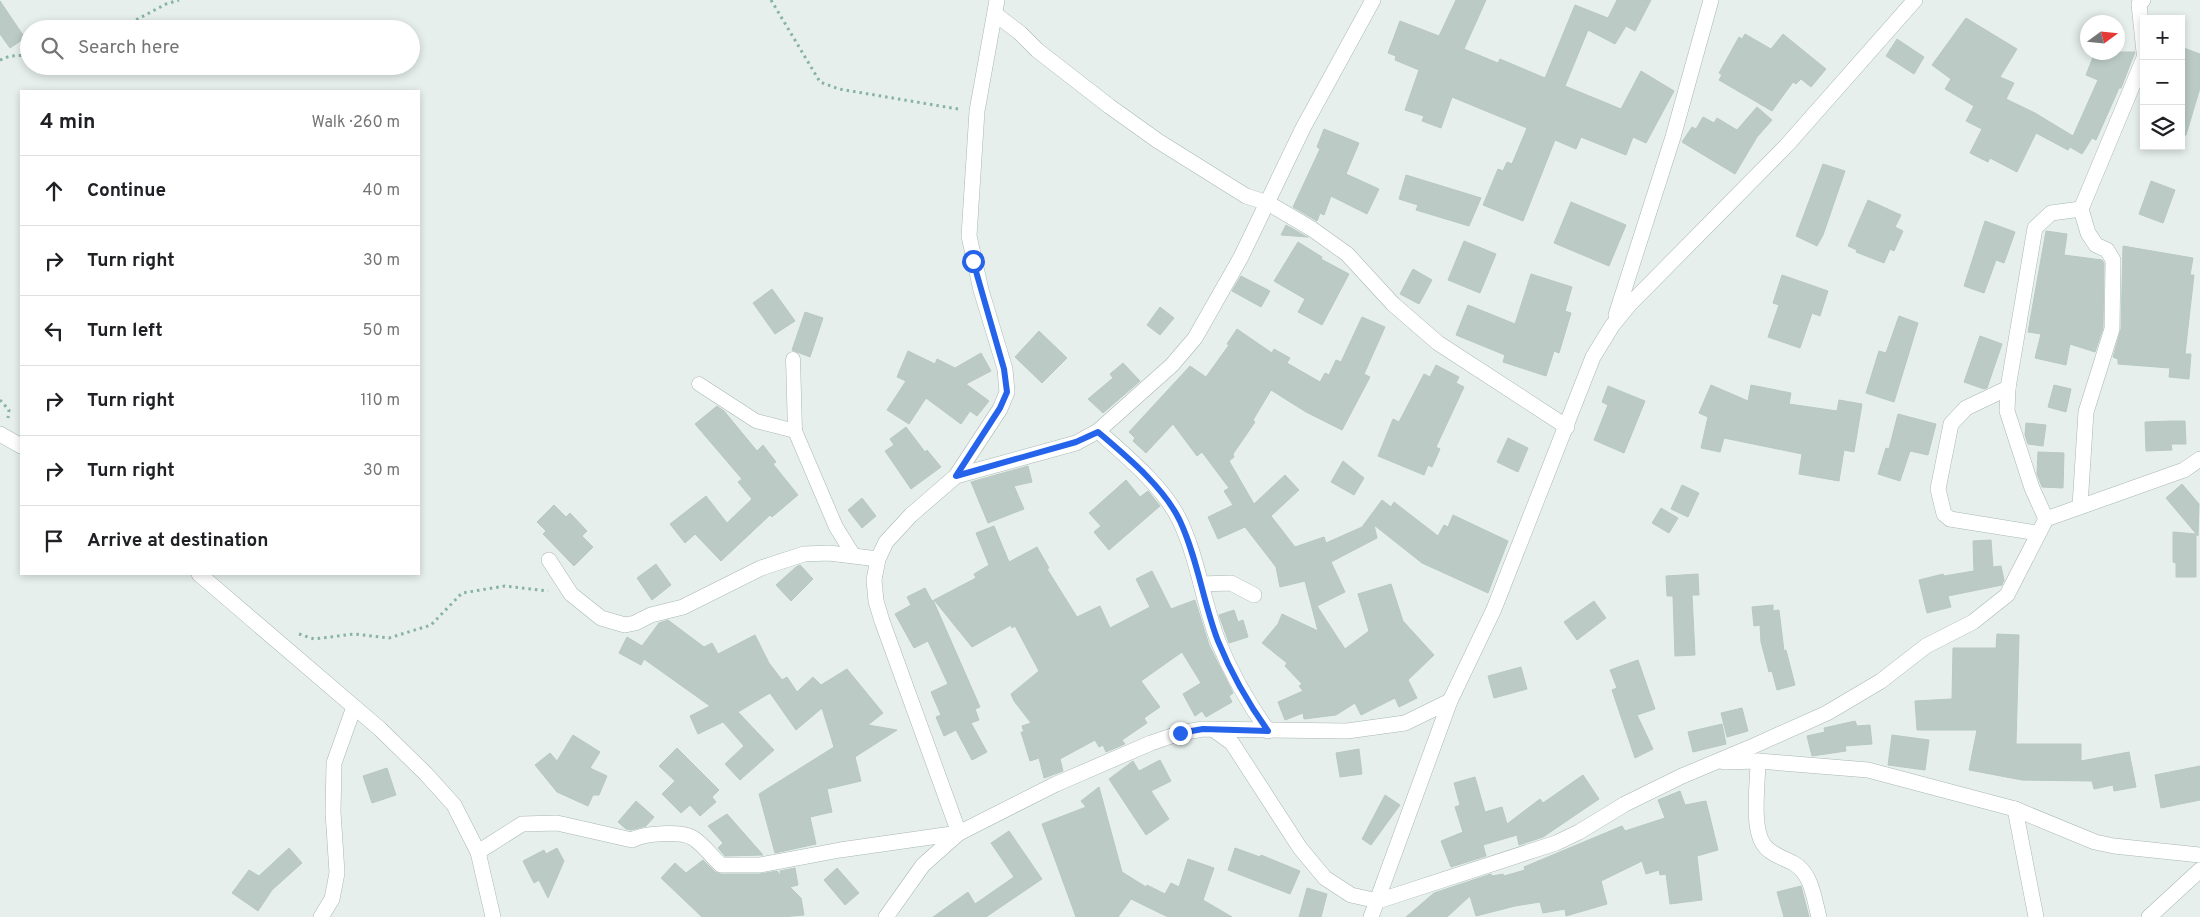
<!DOCTYPE html>
<html lang="en">
<head>
<meta charset="utf-8">
<style>
	body { margin:0; font-family:Overpass,sans-serif; background:#f6f6f6; color:#202124 }
	.controls { position:absolute; right:15px; top:15px; display:grid; overflow:hidden; border-radius:0px; box-shadow:0 2px 8px #0003 }
	.controls button { width:45px; height:45px; display:grid; place-items:center; padding:0; border:0; border-bottom:1px solid #e0e0e0; background:#fff; color:#202124; font:25px sans-serif }
	.compass { position:absolute; left:2080px; top:15px; width:45px; height:45px; border-radius:50%; background:#fff; box-shadow:0 2px 8px #0003; rotate:75deg }
	.stop { position:absolute; width:15px; height:15px; margin:-11px; border:4px solid #2563eb; border-radius:50%; background:#fff }
	.stop.end { background:#2563eb; border-color:#fff; box-shadow:0 1px 5px #0008 }
	.list { margin:0; padding:0; list-style:none }
	h2 { display:flex; justify-content:space-between; align-items:center; height:65px; margin:0; padding:0 20px; font-size:21px }
	h2 small { font-size:16px; font-weight:400; color:#757577 }
	.list li { display:grid; grid-template-columns:32px 1fr auto; gap:15px; align-items:center; box-sizing:border-box; height:70px; padding:0 20px; border-top:1px solid #e0e0e0 }
	.list b { display:block; font-size:19px; white-space:nowrap }
	.list em { font-size:16px; font-style:normal; color:#757577 }
	.icon { flex:none; width:28px; height:28px; fill:none; stroke:currentColor; stroke-width:2; stroke-linecap:round; stroke-linejoin:round }
	.map { position:relative; flex:none; width:2200px; height:917px; overflow:hidden }
	.search { position:absolute; background:#fff; box-shadow:0 2px 8px #0003; left:20px; top:20px; width:400px; height:55px; display:flex; align-items:center; gap:12px; box-sizing:border-box; padding:0 18px; border-radius:28px; color:#757577; font-size:19px }
	.panel { position:absolute; background:#fff; box-shadow:0 2px 8px #0003; left:20px; top:90px; width:400px; height:485px; border-radius:0px }
	.map>svg:first-child { display:block }
	.building { fill:#bbcac4; stroke:#b8c9c2 }
	.lines { fill:none; stroke-linecap:round; stroke-linejoin:round }
	.lane-casing { stroke:#a8b8b2; stroke-width:15 }
	.street-casing { stroke:#a8b8b2; stroke-width:16 }
	.path { stroke:#86b3a5; stroke-width:3; stroke-dasharray:2.5 4; stroke-linecap:butt }
	.lane { stroke:#fff; stroke-width:14 }
	.street { stroke:#fff; stroke-width:15 }
	.route { stroke:#2563eb; stroke-width:6 }
</style>
</head>
<body>
<div class="map">
<svg width="2200" height="917" viewBox="0 0 2200 917">
	<rect width="100%" height="100%" fill="#e6efeb"/>
	<g class="building">
		<path d="M 1456,0 L 1486,0 L 1464,49 L 1498,63 L 1500,59 L 1545,78 L 1575,5 L 1608,18 L 1617,0 L 1651,0 L 1635,31 L 1626,26 L 1615,44 L 1588,30 L 1565,86 L 1621,109 L 1641,71 L 1674,91 L 1646,143 L 1633,137 L 1626,155 L 1581,137 L 1576,149 L 1555,140 L 1523,221 L 1483,205 L 1498,169 L 1503,171 L 1507,162 L 1512,164 L 1527,128 L 1452,97 L 1441,128 L 1422,121 L 1424,116 L 1405,110 L 1419,70 L 1395,60 L 1396,56 L 1388,53 L 1400,21 L 1439,36 Z"/>
		<path d="M 0,1 L 25,38 L 10,48 L 0,34 Z"/>
		<path d="M 1966,18 L 2017,49 L 2000,77 L 2014,83 L 2006,99 L 2035,113 L 2073,136 L 2098,80 L 2086,75 L 2095,52 L 2135,52 L 2121,88 L 2119,88 L 2096,140 L 2092,138 L 2082,154 L 2070,147 L 2068,150 L 2036,133 L 2017,172 L 1990,158 L 1988,162 L 1970,153 L 1982,129 L 1966,121 L 1974,106 L 1945,89 L 1951,79 L 1932,65 Z"/>
		<path d="M 1745,34 L 1771,49 L 1783,34 L 1826,69 L 1811,87 L 1801,79 L 1796,84 L 1793,82 L 1772,111 L 1719,80 L 1722,75 L 1719,73 L 1739,37 L 1742,39 Z"/>
		<path d="M 1897,39 L 1924,57 L 1914,74 L 1886,56 Z"/>
		<path d="M 2181,47 L 2200,54 L 2200,88 L 2186,135 L 2181,135 Z"/>
		<path d="M 1757,107 L 1772,120 L 1757,137 L 1735,174 L 1682,142 L 1692,127 L 1696,129 L 1703,117 L 1714,123 L 1717,118 L 1737,130 Z"/>
		<path d="M 1324,129 L 1359,143 L 1346,174 L 1379,189 L 1367,214 L 1331,196 L 1324,215 L 1320,213 L 1317,221 L 1293,207 L 1320,149 L 1317,147 Z"/>
		<path d="M 1823,164 L 1845,171 L 1823,235 L 1817,246 L 1796,236 Z"/>
		<path d="M 1406,175 L 1481,198 L 1469,226 L 1416,210 L 1418,205 L 1399,199 Z"/>
		<path d="M 2151,181 L 2175,190 L 2163,223 L 2139,214 Z"/>
		<path d="M 1868,200 L 1901,215 L 1895,227 L 1903,231 L 1894,251 L 1890,249 L 1884,263 L 1856,252 L 1857,250 L 1848,246 Z"/>
		<path d="M 1571,202 L 1626,225 L 1609,266 L 1554,243 Z"/>
		<path d="M 1985,221 L 2015,232 L 2004,263 L 1996,260 L 1984,293 L 1964,286 Z"/>
		<path d="M 1286,225 L 1307,237 L 1308,237 L 1281,235 Z"/>
		<path d="M 2046,231 L 2067,234 L 2064,255 L 2102,260 L 2104,263 L 2103,328 L 2095,352 L 2070,344 L 2066,365 L 2035,358 L 2041,334 L 2028,332 Z"/>
		<path d="M 1464,241 L 1496,254 L 1480,293 L 1448,280 Z"/>
		<path d="M 1298,242 L 1322,257 L 1321,259 L 1349,274 L 1322,325 L 1298,312 L 1305,299 L 1274,281 Z"/>
		<path d="M 2123,246 L 2193,258 L 2190,275 L 2194,275 L 2185,354 L 2191,354 L 2189,379 L 2169,377 L 2170,368 L 2118,364 L 2118,359 L 2113,357 L 2121,329 Z"/>
		<path d="M 1413,269 L 1432,280 L 1419,304 L 1400,294 Z"/>
		<path d="M 1531,274 L 1572,287 L 1565,311 L 1571,313 L 1559,353 L 1554,351 L 1546,376 L 1503,362 L 1505,355 L 1456,335 L 1468,305 L 1515,324 Z"/>
		<path d="M 1782,275 L 1828,291 L 1820,316 L 1812,313 L 1800,348 L 1768,337 L 1779,305 L 1773,303 Z"/>
		<path d="M 1241,276 L 1270,291 L 1261,307 L 1232,291 Z"/>
		<path d="M 772,289 L 795,321 L 775,334 L 753,303 Z"/>
		<path d="M 1160,307 L 1174,318 L 1160,335 L 1147,325 Z"/>
		<path d="M 805,312 L 823,318 L 810,357 L 792,350 Z"/>
		<path d="M 1899,316 L 1918,323 L 1894,402 L 1866,393 L 1879,351 L 1886,353 Z"/>
		<path d="M 1362,317 L 1385,327 L 1364,374 L 1370,377 L 1342,430 L 1306,412 L 1271,390 L 1253,420 L 1255,422 L 1233,454 L 1234,457 L 1229,461 L 1254,504 L 1285,475 L 1299,490 L 1271,516 L 1295,547 L 1324,537 L 1326,543 L 1362,527 L 1382,500 L 1391,507 L 1394,502 L 1438,536 L 1444,525 L 1448,527 L 1453,515 L 1508,541 L 1488,593 L 1422,563 L 1374,525 L 1377,538 L 1331,562 L 1345,592 L 1317,606 L 1345,649 L 1369,631 L 1358,594 L 1391,584 L 1403,621 L 1434,655 L 1408,680 L 1417,698 L 1399,707 L 1395,698 L 1361,715 L 1355,703 L 1336,715 L 1304,719 L 1303,713 L 1285,720 L 1278,702 L 1303,691 L 1299,686 L 1302,684 L 1285,666 L 1287,663 L 1262,643 L 1278,624 L 1282,614 L 1318,631 L 1305,581 L 1280,587 L 1276,567 L 1245,527 L 1218,539 L 1208,517 L 1233,505 L 1224,491 L 1229,488 L 1202,452 L 1197,456 L 1173,424 L 1146,453 L 1133,441 L 1135,438 L 1129,432 L 1190,366 L 1206,377 L 1229,345 L 1227,344 L 1237,329 L 1272,353 L 1274,349 L 1290,358 L 1287,363 L 1320,382 L 1325,373 L 1329,375 L 1336,360 L 1341,362 Z"/>
		<path d="M 1039,331 L 1067,358 L 1042,383 L 1015,357 Z"/>
		<path d="M 1980,336 L 2002,344 L 1987,388 L 1984,389 L 1964,382 Z"/>
		<path d="M 908,351 L 935,364 L 937,359 L 955,368 L 981,353 L 991,371 L 966,384 L 989,401 L 977,416 L 970,411 L 961,424 L 926,398 L 909,424 L 887,410 L 906,381 L 897,377 Z"/>
		<path d="M 1123,363 L 1140,381 L 1103,413 L 1088,399 L 1113,378 L 1110,374 Z"/>
		<path d="M 1436,365 L 1459,377 L 1456,383 L 1464,387 L 1436,447 L 1440,449 L 1432,467 L 1428,465 L 1424,475 L 1378,456 L 1393,419 L 1399,422 L 1424,374 L 1430,377 Z"/>
		<path d="M 1711,385 L 1748,401 L 1751,385 L 1791,393 L 1789,404 L 1837,411 L 1839,400 L 1862,404 L 1854,452 L 1844,450 L 1839,481 L 1799,474 L 1802,454 L 1724,438 L 1720,452 L 1701,448 L 1708,417 L 1699,413 Z"/>
		<path d="M 2054,385 L 2071,389 L 2066,412 L 2048,407 Z"/>
		<path d="M 1608,386 L 1645,401 L 1624,453 L 1594,440 L 1608,405 L 1602,402 Z"/>
		<path d="M 717,406 L 724,411 L 757,451 L 763,445 L 776,462 L 773,464 L 798,495 L 772,517 L 770,515 L 721,561 L 695,534 L 685,543 L 670,524 L 706,496 L 727,523 L 752,499 L 738,482 L 742,479 L 695,424 Z"/>
		<path d="M 1898,414 L 1936,424 L 1928,455 L 1910,451 L 1900,481 L 1878,474 L 1886,448 L 1889,449 Z"/>
		<path d="M 2171,421 L 2185,421 L 2186,444 L 2171,444 L 2172,450 L 2146,451 L 2145,422 Z"/>
		<path d="M 2026,423 L 2046,425 L 2043,446 L 2028,444 L 2025,435 Z"/>
		<path d="M 906,427 L 925,452 L 927,450 L 941,467 L 911,489 L 885,451 L 894,445 L 890,439 Z"/>
		<path d="M 1508,438 L 1528,448 L 1518,472 L 1497,462 Z"/>
		<path d="M 2038,452 L 2064,453 L 2063,488 L 2042,487 L 2037,474 Z"/>
		<path d="M 1343,461 L 1364,478 L 1354,495 L 1331,482 Z"/>
		<path d="M 1028,466 L 1032,482 L 1014,486 L 1024,509 L 988,523 L 971,482 Z"/>
		<path d="M 1126,480 L 1140,497 L 1148,491 L 1160,506 L 1109,550 L 1094,532 L 1101,526 L 1089,513 Z"/>
		<path d="M 2182,484 L 2199,504 L 2198,536 L 2166,498 Z"/>
		<path d="M 1682,485 L 1699,493 L 1688,517 L 1671,509 Z"/>
		<path d="M 862,498 L 876,516 L 862,528 L 848,510 Z"/>
		<path d="M 554,505 L 566,517 L 570,513 L 587,531 L 582,536 L 593,547 L 574,566 L 543,534 L 546,531 L 537,522 Z"/>
		<path d="M 1661,508 L 1678,518 L 1669,533 L 1652,523 Z"/>
		<path d="M 994,526 L 1009,562 L 1037,547 L 1049,568 L 1047,569 L 1077,617 L 1100,606 L 1110,628 L 1150,607 L 1136,579 L 1152,571 L 1171,609 L 1195,600 L 1209,645 L 1233,693 L 1229,696 L 1232,702 L 1206,717 L 1202,711 L 1195,716 L 1183,694 L 1201,683 L 1182,652 L 1141,681 L 1160,707 L 1144,718 L 1147,723 L 1122,740 L 1125,744 L 1106,752 L 1103,745 L 1099,747 L 1095,740 L 1060,759 L 1063,771 L 1044,778 L 1039,758 L 1030,761 L 1021,732 L 1024,732 L 1022,726 L 1031,723 L 1014,701 L 1011,694 L 1039,671 L 1015,626 L 1012,628 L 1011,625 L 972,647 L 934,600 L 976,578 L 974,574 L 989,565 L 976,533 Z"/>
		<path d="M 2173,532 L 2196,534 L 2196,577 L 2176,577 L 2176,563 L 2173,562 Z"/>
		<path d="M 1991,540 L 1993,567 L 2001,566 L 2004,580 L 2002,585 L 1948,596 L 1951,607 L 1927,613 L 1919,580 L 1943,574 L 1944,576 L 1974,571 L 1973,541 Z"/>
		<path d="M 656,564 L 671,585 L 652,600 L 637,578 Z"/>
		<path d="M 800,565 L 813,579 L 791,601 L 776,585 L 796,567 Z"/>
		<path d="M 1698,574 L 1699,595 L 1692,595 L 1695,655 L 1675,656 L 1673,596 L 1667,596 L 1666,576 Z"/>
		<path d="M 925,588 L 932,601 L 933,600 L 980,707 L 975,709 L 979,720 L 971,723 L 987,752 L 972,760 L 956,730 L 944,736 L 936,717 L 941,715 L 931,692 L 948,684 L 928,641 L 914,648 L 895,614 L 911,605 L 907,597 Z"/>
		<path d="M 1594,601 L 1606,618 L 1577,640 L 1564,622 Z"/>
		<path d="M 1773,605 L 1773,611 L 1779,610 L 1784,651 L 1786,650 L 1795,685 L 1777,690 L 1772,671 L 1769,672 L 1761,642 L 1760,625 L 1754,626 L 1752,607 Z"/>
		<path d="M 1234,610 L 1238,622 L 1243,620 L 1248,637 L 1229,643 L 1219,615 Z"/>
		<path d="M 668,620 L 704,647 L 712,643 L 718,654 L 755,635 L 769,663 L 782,680 L 787,677 L 797,692 L 813,677 L 821,685 L 847,669 L 883,713 L 868,725 L 897,730 L 855,757 L 861,781 L 827,789 L 832,812 L 810,817 L 816,844 L 775,853 L 759,794 L 834,747 L 822,708 L 796,730 L 770,693 L 738,712 L 774,750 L 740,780 L 725,764 L 744,746 L 723,722 L 698,734 L 690,716 L 710,706 L 644,659 L 641,665 L 619,653 L 627,637 L 642,646 L 659,623 Z"/>
		<path d="M 1997,634 L 2019,635 L 2016,744 L 2081,744 L 2081,761 L 2129,752 L 2136,787 L 2114,791 L 2113,785 L 2094,789 L 2092,781 L 2022,780 L 1969,770 L 1977,730 L 1917,730 L 1915,701 L 1952,699 L 1953,648 L 1996,648 Z"/>
		<path d="M 1638,660 L 1655,709 L 1637,715 L 1653,749 L 1635,758 L 1612,690 L 1617,688 L 1610,670 Z"/>
		<path d="M 1521,667 L 1527,689 L 1494,698 L 1488,676 Z"/>
		<path d="M 1742,708 L 1748,731 L 1727,737 L 1721,713 Z"/>
		<path d="M 1855,721 L 1857,726 L 1870,725 L 1872,744 L 1845,746 L 1846,751 L 1812,756 L 1807,736 L 1825,732 L 1824,728 Z"/>
		<path d="M 1722,724 L 1726,744 L 1693,752 L 1688,732 Z"/>
		<path d="M 573,735 L 600,752 L 590,768 L 607,776 L 599,795 L 593,795 L 588,806 L 557,792 L 535,765 L 550,753 L 557,761 Z"/>
		<path d="M 1892,735 L 1929,740 L 1925,770 L 1888,765 Z"/>
		<path d="M 677,748 L 719,790 L 712,797 L 716,802 L 700,816 L 690,805 L 681,813 L 662,794 L 675,781 L 659,766 Z"/>
		<path d="M 1359,749 L 1362,774 L 1340,777 L 1336,753 Z"/>
		<path d="M 1160,760 L 1171,781 L 1151,791 L 1169,819 L 1146,835 L 1109,779 L 1133,761 L 1139,771 Z"/>
		<path d="M 2200,766 L 2200,800 L 2161,808 L 2155,775 Z"/>
		<path d="M 387,768 L 396,795 L 372,803 L 363,776 Z"/>
		<path d="M 1583,775 L 1599,799 L 1543,837 L 1519,845 L 1517,835 L 1483,845 L 1486,856 L 1451,867 L 1441,841 L 1463,832 L 1455,807 L 1460,805 L 1454,783 L 1475,777 L 1485,812 L 1502,807 L 1507,824 L 1540,799 L 1543,803 Z"/>
		<path d="M 1099,787 L 1122,872 L 1146,887 L 1147,885 L 1165,894 L 1171,883 L 1179,887 L 1188,859 L 1214,868 L 1203,900 L 1232,917 L 1168,917 L 1131,899 L 1118,917 L 1076,917 L 1042,824 L 1086,807 L 1081,801 Z"/>
		<path d="M 1680,791 L 1685,805 L 1706,801 L 1718,850 L 1697,856 L 1702,900 L 1670,904 L 1666,874 L 1660,875 L 1659,870 L 1646,874 L 1642,861 L 1601,881 L 1607,904 L 1566,916 L 1565,909 L 1543,913 L 1540,902 L 1515,906 L 1476,916 L 1470,896 L 1447,917 L 1406,917 L 1434,893 L 1491,874 L 1492,876 L 1503,874 L 1504,876 L 1525,870 L 1524,867 L 1622,826 L 1625,831 L 1665,818 L 1658,800 Z"/>
		<path d="M 1385,795 L 1400,805 L 1371,845 L 1362,839 Z"/>
		<path d="M 636,801 L 654,817 L 646,826 L 631,830 L 626,829 L 618,822 Z"/>
		<path d="M 727,814 L 763,855 L 725,856 L 718,848 L 723,843 L 708,826 Z"/>
		<path d="M 1009,831 L 1042,879 L 986,917 L 933,917 L 968,892 L 975,904 L 1014,877 L 991,843 Z"/>
		<path d="M 289,848 L 302,863 L 272,890 L 258,911 L 232,893 L 249,870 L 259,876 Z"/>
		<path d="M 557,848 L 564,861 L 548,898 L 539,880 L 534,883 L 523,861 L 544,850 L 546,854 Z"/>
		<path d="M 1235,848 L 1260,857 L 1261,855 L 1300,871 L 1290,894 L 1228,870 Z"/>
		<path d="M 703,860 L 715,872 L 721,874 L 760,874 L 777,871 L 781,876 L 780,871 L 795,868 L 798,885 L 790,887 L 801,898 L 804,915 L 781,917 L 702,917 L 661,878 L 675,863 L 686,873 Z"/>
		<path d="M 837,868 L 859,893 L 845,905 L 824,880 Z"/>
		<path d="M 1801,886 L 1809,917 L 1784,917 L 1777,892 Z"/>
		<path d="M 1307,888 L 1327,894 L 1321,917 L 1299,917 Z"/>
	</g>
	<g class="lines">
		<g class="lane-casing">
			<g id="lane">
				<path d="M 793,359 L 795,431 L 836,527 L 854,556"/>
				<path d="M 699,384 L 756,421 L 795,431"/>
			</g>
		</g>
		<g class="street-casing">
			<g id="street">
				<path d="M 2143,0 L 2139,4 L 2144,52"/>
				<path d="M 995,14 L 1020,33 L 1037,50 L 1109,106 L 1158,141 L 1246,196 L 1268,203 L 1312,229 L 1347,254 L 1393,304 L 1438,343 L 1567,427"/>
				<path d="M 1616,315 L 1673,137 L 1711,0"/>
				<path d="M 2008,388 L 1966,408 L 1951,424 L 1938,489 L 1944,514 L 1950,519 L 2037,533"/>
				<path d="M 1098,431 C 1126,456 1164,487 1180,521 C 1198,559 1203,602 1218,641 C 1231,673 1248,703 1268,731"/>
				<path d="M 0,434 L 21,446"/>
				<path d="M 956,476 L 1076,443 L 1098,431 L 1172,365 L 1195,338 L 1241,257 L 1303,128 L 1373,0"/>
				<path d="M 2080,506 L 2086,412 L 2112,329 L 2113,260 L 2107,250 L 2096,245 L 2088,233 L 2081,209 L 2144,58"/>
				<path d="M 2046,519 L 2032,488 L 2007,411 L 2008,388 L 2035,228 L 2051,213 L 2081,209"/>
				<path d="M 549,560 L 571,594 L 601,618 L 625,625 L 635,623 L 651,615 L 683,607 L 761,568 L 804,554 L 829,553 L 878,559"/>
				<path d="M 199,574 L 380,729 L 426,774 L 454,805 L 478,852 L 493,917"/>
				<path d="M 1201,584 L 1231,583 L 1254,595"/>
				<path d="M 1214,730 L 1232,743 L 1300,848 L 1325,878 L 1351,895 L 1378,901 L 1556,843 L 1579,832 L 1625,804 L 1682,776 L 1749,748 L 1827,713 L 1881,681 L 1926,646 L 1973,622 L 2007,595 L 2046,519 L 2184,470 L 2200,459"/>
				<path d="M 1758,761 C 1758,782 1751,828 1764,845 C 1770,854 1784,858 1793,863 C 1812,873 1814,899 1819,917"/>
				<path d="M 1724,762 L 1758,761 L 1868,770 L 2015,809 L 2095,842 L 2114,846 L 2200,855"/>
				<path d="M 2015,809 L 2036,917"/>
				<path d="M 478,852 L 522,824 L 557,823 L 632,840 C 644,833 681,831 693,838 C 703,844 712,857 721,865 L 760,865 L 840,850 L 959,833 L 882,621 L 876,601 L 874,580 L 878,559 L 886,542 L 911,515 L 956,476 L 1000,409 L 1007,392 L 1005,369 L 981,290 L 969,236 L 977,111 L 997,0"/>
				<path d="M 321,917 L 332,899 L 337,873 L 333,812 L 334,763 L 354,707"/>
				<path d="M 886,917 L 923,865 L 959,833 L 1056,784 L 1151,743 L 1180,733 L 1203,729 L 1347,731 L 1405,723 L 1450,701"/>
				<path d="M 1371,917 L 1450,701 L 1494,609 L 1593,357 L 1612,326 L 1629,305 L 1787,145 L 1915,0"/>
				<path d="M 2149,917 L 2200,870"/>
			</g>
		</g>
		<g class="path">
			<path d="M 771,0 L 820,82 L 839,89 L 958,109"/>
			<path d="M 119,29 L 166,4 L 179,0"/>
			<path d="M 0,60 L 10,56 L 29,55"/>
			<path d="M 0,400 L 9,410 L 8,418"/>
			<path d="M 299,634 L 314,639 L 354,634 L 389,638 L 431,625 L 462,593 L 505,586 L 548,591"/>
		</g>
		<use href="#lane" class="lane"/>
		<use href="#street" class="street"/>
	</g>
	<g class="lines">
		<path class="route" d="M 973,261 L 1004,369 L 1007,392 L 1000,408 L 956,476 L 1076,442 L 1098,432 C 1126,456 1164,487 1180,521 C 1198,560 1203,602 1218,641 C 1231,673 1248,703 1268,731 L 1203,729 L 1180,733"/>
	</g>
</svg>
<div class="controls">
<button>+</button>
<button>−</button>
<button><svg class="icon" aria-label="layers" viewBox="0 0 24 24"><path d="M12 4l9 5-9 5-9-5zM3 14l9 5 9-5"/></svg></button>
</div>
<svg class="compass" viewBox="-18 -18 36 36"><path d="M0-13l5 13h-10z" fill="#e53935"/><path d="M0 13l5-13h-10z" fill="#757577"/></svg>
<div class="stop" style="left:973px;top:261px"></div>
<div class="stop end" style="left:1180px;top:733px"></div>
<div class="search"><svg class="icon" aria-label="search" viewBox="0 0 24 24"><circle cx="10" cy="10" r="6"/><path d="M15 15l6 6"/></svg>Search here</div>
<section class="panel">
<h2>4 min<small>Walk · 260 m</small></h2>
<ul class="list">
<li><svg class="icon" aria-label="ahead" viewBox="0 0 24 24"><path d="M12 20V5M6 11l6-6 6 6"/></svg><div><b>Continue</b></div><em>40 m</em></li>
<li><svg class="icon" aria-label="right" viewBox="0 0 24 24"><path d="M7 20v-9h11M14 6l5 5-5 5"/></svg><div><b>Turn right</b></div><em>30 m</em></li>
<li><svg class="icon" aria-label="left" viewBox="0 0 24 24"><path d="M17 20v-9H6M10 6l-5 5 5 5"/></svg><div><b>Turn left</b></div><em>50 m</em></li>
<li><svg class="icon" aria-label="right" viewBox="0 0 24 24"><path d="M7 20v-9h11M14 6l5 5-5 5"/></svg><div><b>Turn right</b></div><em>110 m</em></li>
<li><svg class="icon" aria-label="right" viewBox="0 0 24 24"><path d="M7 20v-9h11M14 6l5 5-5 5"/></svg><div><b>Turn right</b></div><em>30 m</em></li>
<li><svg class="icon" aria-label="arrive" viewBox="0 0 24 24"><path d="M6 21V4h12l-3 4 3 4H6"/></svg><div><b>Arrive at destination</b></div></li>
</ul>
</section>
</div>
</body>
</html>
